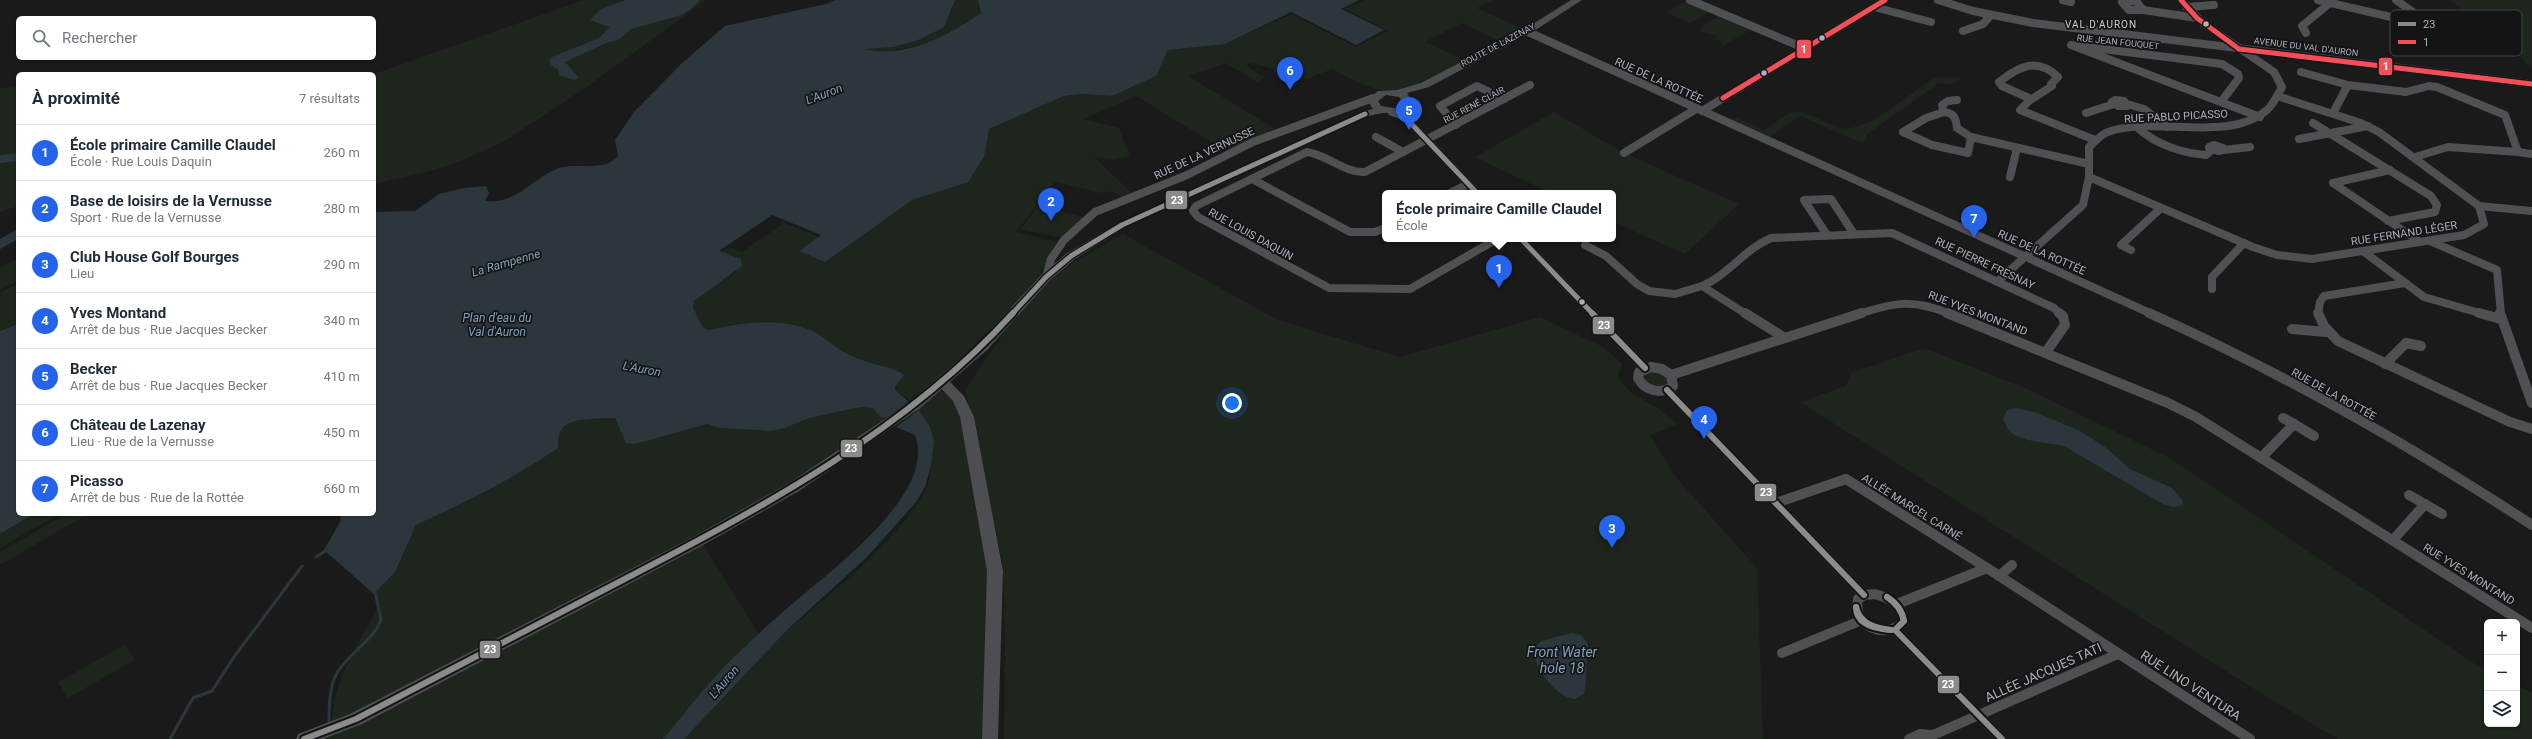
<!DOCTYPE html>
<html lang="fr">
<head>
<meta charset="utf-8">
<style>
	body { margin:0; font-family:Roboto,sans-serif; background:#f6f6f7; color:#1f2937 }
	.controls { position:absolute; right:12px; bottom:12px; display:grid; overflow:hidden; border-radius:6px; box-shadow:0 1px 3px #0004 }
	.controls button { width:36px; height:36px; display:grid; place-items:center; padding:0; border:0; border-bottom:1px solid #e0e1e3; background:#fff; color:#1f2937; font:20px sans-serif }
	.you { position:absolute; left:1232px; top:403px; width:14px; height:14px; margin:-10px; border:3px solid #fff; border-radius:50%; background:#1a73e8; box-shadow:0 0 0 6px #1a73e833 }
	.badge { display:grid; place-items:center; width:26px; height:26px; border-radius:50%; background:#2563eb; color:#fff; font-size:13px; font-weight:700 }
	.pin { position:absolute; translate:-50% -33px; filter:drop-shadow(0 1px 2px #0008) }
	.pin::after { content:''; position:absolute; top:21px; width:14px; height:12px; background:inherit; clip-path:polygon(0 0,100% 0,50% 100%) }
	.popup { position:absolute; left:1382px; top:190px; width:234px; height:52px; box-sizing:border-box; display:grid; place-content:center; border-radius:6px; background:#fff; filter:drop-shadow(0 1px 3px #0005); font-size:13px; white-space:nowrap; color:#747a83 }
	.popup b { font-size:15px; color:#1f2937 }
	.popup::after { content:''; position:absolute; left:50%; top:100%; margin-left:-8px; border:8px solid transparent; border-top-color:#fff }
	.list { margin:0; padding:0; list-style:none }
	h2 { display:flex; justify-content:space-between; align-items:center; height:52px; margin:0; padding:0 16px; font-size:17px }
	h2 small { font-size:13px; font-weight:400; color:#747a83 }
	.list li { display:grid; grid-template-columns:26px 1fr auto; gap:12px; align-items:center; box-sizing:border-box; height:56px; padding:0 16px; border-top:1px solid #e0e1e3 }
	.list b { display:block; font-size:15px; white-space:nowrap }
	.list p { margin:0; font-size:13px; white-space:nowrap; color:#747a83 }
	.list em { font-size:13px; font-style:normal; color:#747a83 }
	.icon { flex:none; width:22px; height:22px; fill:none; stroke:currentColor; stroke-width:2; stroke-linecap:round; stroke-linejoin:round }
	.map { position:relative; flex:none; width:2532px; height:739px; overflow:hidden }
	.search { position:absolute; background:#fff; box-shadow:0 1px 3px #0004; left:16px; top:16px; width:360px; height:44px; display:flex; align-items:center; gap:10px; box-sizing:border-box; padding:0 14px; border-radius:6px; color:#747a83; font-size:15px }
	.panel { position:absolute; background:#fff; box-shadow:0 1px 3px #0004; left:16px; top:72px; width:360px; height:444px; border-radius:6px }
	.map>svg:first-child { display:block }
	.green { fill:#1d251d }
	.water { fill:#2b373d }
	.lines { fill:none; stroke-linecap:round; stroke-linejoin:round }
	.stream { stroke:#2b373d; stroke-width:3 }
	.river { fill:#2b373d; fill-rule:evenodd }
	.street-far1 { stroke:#4e5053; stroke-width:8 }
	.street { stroke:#4e5053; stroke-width:10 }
	.secondary { fill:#4c4e51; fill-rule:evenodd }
	.bus-1-far1-casing { stroke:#141416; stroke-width:8 }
	.bus-1-casing { stroke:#141416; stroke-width:10 }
	.bus-2-casing { stroke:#141416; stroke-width:8 }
	.bus-1-far1 { stroke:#8b8b8a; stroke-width:5 }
	.bus-1 { stroke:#8b8b8a; stroke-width:6 }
	.bus-2 { stroke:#f44f59; stroke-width:5 }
	.bus-dot { fill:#aab2bc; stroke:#141416; stroke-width:1.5 }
	.labels { text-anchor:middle; stroke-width:3.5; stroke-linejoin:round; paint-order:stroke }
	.far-street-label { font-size:9px; fill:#aab2bc; stroke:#141416 }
	.far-neighbourhood-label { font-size:10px; letter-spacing:1px; fill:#cbd0d8; stroke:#141416 }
	.street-label { font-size:11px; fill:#aab2bc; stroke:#141416 }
	.water-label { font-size:12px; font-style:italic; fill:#7ea4ba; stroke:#141416 }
	.near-street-label { font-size:13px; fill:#aab2bc; stroke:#141416 }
	.near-water-label { font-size:14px; font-style:italic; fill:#7ea4ba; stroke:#141416 }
	.key { fill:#141416; stroke:#414348; stroke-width:1 }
	.key-label { font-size:11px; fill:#aab2bc }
	.line-badge { stroke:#141416; stroke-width:1.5 }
	.badge-label { font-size:11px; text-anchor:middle; font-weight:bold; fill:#fff }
</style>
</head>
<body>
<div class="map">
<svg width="2532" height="739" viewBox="0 0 2532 739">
	<rect width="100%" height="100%" fill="#1a1a1a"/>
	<g class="green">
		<path d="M 584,0 L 706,0 L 591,84 L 503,142 L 454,164 L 423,173 L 374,184 L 374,74 Z"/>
		<path d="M 955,0 L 978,0 L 981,13 C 946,37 907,56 864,50 L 951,12 Z"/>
		<path d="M 1364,0 L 1494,0 L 1477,8 L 1521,28 L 1498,40 L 1462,23 L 1425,42 L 1464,60 C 1439,73 1410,95 1381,90 C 1365,88 1347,76 1332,69 L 1307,79 L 1252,63 L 1246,65 L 1265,78 L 1257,82 L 1226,63 L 1188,76 L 1274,128 L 1268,131 L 1272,135 L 1229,153 L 1136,96 L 1084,119 L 1119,128 L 1130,156 L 1114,160 L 1094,157 L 1132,193 L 1122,197 L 1113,191 L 1101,193 L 1055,182 L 1016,232 L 1057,242 C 1049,252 1044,269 1038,277 C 1000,322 956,364 912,402 L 896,391 L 899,371 C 881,365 860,361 844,352 C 831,345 822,334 808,329 C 777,317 740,323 709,330 L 703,329 C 700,322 693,313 693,306 C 693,295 727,278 736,272 L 729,256 L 721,252 L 728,247 L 742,252 L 784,223 L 819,237 L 800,251 L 890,214 L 912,200 L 930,193 L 987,134 L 989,129 L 1064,96 L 1083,94 L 1112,96 L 1156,76 L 1168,50 L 1225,44 L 1291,14 L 1356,47 L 1388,31 L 1345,9 Z"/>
		<path d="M 2450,0 L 2532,0 L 2532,69 L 2505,41 Z"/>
		<path d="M 1685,1 L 1707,10 L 1708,13 L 1690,23 L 1665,12 Z"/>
		<path d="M 1718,16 L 1751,30 L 1722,46 L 1722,42 L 1714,39 L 1717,36 L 1699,31 L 1703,28 L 1700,27 Z"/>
		<path d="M 1940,77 L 1962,78 L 1952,84 L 1939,83 L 1866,135 L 1867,139 L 1862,143 L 1800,116 L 1768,138 L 1730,121 L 1736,117 L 1764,130 L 1789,113 L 1802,112 L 1845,130 L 1873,121 L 1931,80 Z"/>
		<path d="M 18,87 L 18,206 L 0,212 L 0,88 Z"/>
		<path d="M 1554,112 L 1624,153 L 1739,204 L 1685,254 L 1613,222 L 1613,193 L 1550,193 L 1475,157 Z"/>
		<path d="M 1038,206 L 1083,217 L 1063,238 L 1020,229 Z"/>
		<path d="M 1123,234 L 1278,320 L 1400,357 L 1540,317 L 1601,346 L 1622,363 L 1618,378 L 1633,394 L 1658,408 L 1677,424 L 1650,435 L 1675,476 L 1757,568 L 1763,739 L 1004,739 L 1005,646 L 1003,564 L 965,390 L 1005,331 L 1055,273 Z"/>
		<path d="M 18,258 L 18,281 L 0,290 L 0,268 Z"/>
		<path d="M 18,284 L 18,324 L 0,331 L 0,292 Z"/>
		<path d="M 1924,348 L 2023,387 L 2170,458 L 2487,672 L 2487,724 L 2517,724 L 2517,686 L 2532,692 L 2532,739 L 2338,739 L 2270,699 L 1800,402 L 1846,386 L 1851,373 Z"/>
		<path d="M 1645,372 L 1661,372 L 1669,380 L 1667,385 L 1656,388 L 1642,380 Z"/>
		<path d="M 943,382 L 959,399 L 995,571 L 990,739 L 304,739 L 331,728 C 334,679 354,651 377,609 L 374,594 L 395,572 L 416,525 C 466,502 513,479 558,448 C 559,443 558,436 560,432 C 568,416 601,419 615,418 L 626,443 L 707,424 L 720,428 L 771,431 L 785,428 L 809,418 L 861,407 L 874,408 L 881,418 L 888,417 L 889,424 L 700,540 L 767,647 C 815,606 891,549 923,495 C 928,488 931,471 931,463 C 932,442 923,422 916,404 Z"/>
		<path d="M 34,514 L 59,514 L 0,548 L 0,534 Z"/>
		<path d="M 66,514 L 88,514 L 0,565 L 0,552 Z"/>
		<path d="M 125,645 L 135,660 L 68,698 L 58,682 Z"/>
	</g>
	<g class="water">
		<path d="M 626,0 L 700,0 L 690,10 L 681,15 L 631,29 L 620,39 L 606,43 L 565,62 L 578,77 L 575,80 L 559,75 L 559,70 L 551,65 L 549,62 L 552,57 L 599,38 L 610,27 L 590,20 L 601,9 Z"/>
		<path d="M 835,0 L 955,0 L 944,27 L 918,40 L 893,47 L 865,49 C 905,59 949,35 981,13 L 978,0 L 1359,0 L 1341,9 L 1384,30 L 1356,45 L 1291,12 L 1225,44 L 1168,50 L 1156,76 L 1112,96 L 1083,94 L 1064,96 L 989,129 L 984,157 L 968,182 L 912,200 L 825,262 L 799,251 L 821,235 L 772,215 L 719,251 L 741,259 L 742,266 L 694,301 L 693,308 L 703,328 L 709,330 C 740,323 777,317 808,329 C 822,334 831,345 844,352 C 860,361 881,365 898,371 L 904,375 L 895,387 L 896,391 L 909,402 L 888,417 L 881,418 L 873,408 L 861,407 L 809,418 L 785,428 L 771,431 L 720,428 L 707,424 L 635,444 L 626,443 L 615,418 C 601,419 568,416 560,432 C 558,436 559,443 558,448 C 513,479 466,502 416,525 L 395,572 L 374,594 L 324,550 L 340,522 L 341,514 L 374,514 L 374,212 L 415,211 L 439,194 L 464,188 L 486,186 L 489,193 L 485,201 C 517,205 532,178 559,168 C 578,162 603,173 618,156 L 615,140 L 634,112 L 682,63 L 725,26 L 826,4 Z"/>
		<path d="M 18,324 L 18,514 L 34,514 L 0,534 L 0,331 Z"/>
		<path d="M 2016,408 L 2035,412 L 2080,431 L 2105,447 L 2130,469 L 2172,488 L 2183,501 L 2182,505 L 2173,507 L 2163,504 L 2064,446 L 2028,440 L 2014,435 L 2008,429 L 2003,419 L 2007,410 Z"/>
		<path d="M 919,410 L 930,427 L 934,441 L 931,465 L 925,487 L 917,501 L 867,557 L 787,630 L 684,739 L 663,739 C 685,713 706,685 730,661 C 748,644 765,627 784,611 C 822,577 939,495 915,435 L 896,427 Z"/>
		<path d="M 1571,633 L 1581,635 L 1588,644 C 1586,660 1587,679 1584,694 L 1575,699 C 1556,698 1534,667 1533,649 L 1541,641 Z"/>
	</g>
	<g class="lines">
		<g class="stream">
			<path d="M 316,557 L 327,550"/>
			<path d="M 329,725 C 329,709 329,686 337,673 C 349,652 372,643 381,620 L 375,591"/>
			<path d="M 170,739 L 193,698 L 212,691 L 234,657 L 302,566"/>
		</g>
		<g class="river">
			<path d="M 18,153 L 18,161 L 0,163 L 0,155 Z"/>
			<path d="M 18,229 L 18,239 L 0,249 L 0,239 Z"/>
		</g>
		<g class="street-far1">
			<path d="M 1690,0 L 1804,48"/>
			<path d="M 1938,0 L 1973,11 L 2033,23 L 2532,84"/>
			<path d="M 2063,0 L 2071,2"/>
			<path d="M 2318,0 L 2434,27"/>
			<path d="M 2396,0 L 2441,32 L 2442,41"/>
			<path d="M 2136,1 L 2143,10 L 2129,10 L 2122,2 Z"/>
			<path d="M 1874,7 L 1931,22"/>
			<path d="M 2186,7 L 2214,5"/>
			<path d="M 2143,10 L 2197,18"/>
			<path d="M 1526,31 L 2152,314"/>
			<path d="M 1963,31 L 1983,24 L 1991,15"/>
			<path d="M 2306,33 L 2302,26 L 2330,3"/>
			<path d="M 2301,72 L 2348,85"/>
			<path d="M 2031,99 L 2002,86 L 1999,82 C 2019,66 2037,57 2058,77 L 2051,84 L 2052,86 L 2029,101 L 2020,110 L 2095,140"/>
			<path d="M 2115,100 L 2124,101 L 2127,106 L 2118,106 L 2112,102 Z"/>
			<path d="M 2221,102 L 2239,78 L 2238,74 L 2222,64 L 2071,45 L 2260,117"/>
			<path d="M 2127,104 L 2144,109 L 2167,127"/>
			<path d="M 1702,111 L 1885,0"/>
			<path d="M 1943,111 L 1942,105 L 1948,101 L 1957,100"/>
			<path d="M 1392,112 L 1404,116 L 1477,193"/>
			<path d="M 1944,112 C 1954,113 1956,118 1957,128 L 1971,137 L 1968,153 L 1932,145 L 1903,132 L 1926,118 Z"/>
			<path d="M 2086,113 L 2114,104"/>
			<path d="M 2333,113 L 2348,85 L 2406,92 L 2429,86 L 2437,87 L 2505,115 L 2518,152 L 2532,154"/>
			<path d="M 2313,123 L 2431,196 L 2437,205 L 2435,212 L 2388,221"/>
			<path d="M 1456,125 L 1440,106 L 1477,86 L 1504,99"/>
			<path d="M 2137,127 C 2155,144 2181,153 2206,155 L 2212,150"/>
			<path d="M 1376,137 L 1403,152"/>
			<path d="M 1971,137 L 2089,164"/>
			<path d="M 2299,139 L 2368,126"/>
			<path d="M 2214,145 L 2223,148 L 2223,150 L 2218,151 L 2209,147 Z"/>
			<path d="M 2223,150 L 2250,147"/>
			<path d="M 1624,153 L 1696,109"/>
			<path d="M 2415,157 L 2448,147 L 2518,152"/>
			<path d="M 2390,170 L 2333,183 L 2420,242"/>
			<path d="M 2010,177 L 2017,148"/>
			<path d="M 2089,177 L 2253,247 L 2277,255 L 2312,259 L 2464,235 L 2484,224 L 2479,206 L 2379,132 L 2361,123 L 2277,96"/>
			<path d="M 1252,179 L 1350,232 L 1375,232 L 1385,228"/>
			<path d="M 1450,193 L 1468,184"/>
			<path d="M 2479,206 L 2532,211"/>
			<path d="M 1827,235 L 1804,200 L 1831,199 L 1854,234"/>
			<path d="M 1497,239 L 1410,289 L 1329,288 L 1198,217 L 1193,211 L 1196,206 L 1307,152 C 1328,155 1344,173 1365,172 L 1530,85"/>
			<path d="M 1521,239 L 1593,314"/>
			<path d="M 2430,241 L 2497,270 L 2501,314"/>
			<path d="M 1585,245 L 1606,256 L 1637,284 L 1649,291 L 1675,294 L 1702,286"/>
			<path d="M 2131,250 L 2121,245 L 2161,208"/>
			<path d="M 2363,251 L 2424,297 L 2483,314"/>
			<path d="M 1046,277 L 1051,259 L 1064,240 L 1095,212 L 1187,175 L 1253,142 L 1373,98"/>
			<path d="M 1998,281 L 2083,205 L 2089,177 L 2089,147 C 2095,142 2101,134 2108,132 C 2156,115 2227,144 2267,110 C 2273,105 2278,94 2282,87 L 2274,72 L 2203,23 L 2181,0"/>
			<path d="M 2212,289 L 2212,277 L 2244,243"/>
			<path d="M 1746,314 L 1702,286 C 1728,275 1745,249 1771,238 L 1892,233 L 2054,308 L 2060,314"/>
			<path d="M 1859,314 C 1895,302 1913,299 1950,314"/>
			<path d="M 2318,314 L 2320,302 L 2324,296 L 2405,283"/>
		</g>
		<g class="street">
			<path d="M 1592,313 L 1645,368"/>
			<path d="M 1745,313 L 1785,338"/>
			<path d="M 1947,313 L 2168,403 L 2196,417 L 2532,628"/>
			<path d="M 2149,313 C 2281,372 2411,446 2532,525"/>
			<path d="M 2318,313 L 2324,326 L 2338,341 L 2510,422 L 2532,429"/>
			<path d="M 2479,313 L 2501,319"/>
			<path d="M 2500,313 L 2532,403"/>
			<path d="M 2292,329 L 2326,332"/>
			<path d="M 2046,352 L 2065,325 L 2063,316 L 2059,313"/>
			<path d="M 2385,364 L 2406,343 L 2421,346"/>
			<path d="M 1651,367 L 1662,369 L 1671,375 L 1673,386 C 1661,395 1645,391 1638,378 L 1639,372 Z"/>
			<path d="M 1671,375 L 1862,313"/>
			<path d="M 1667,390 L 1864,595"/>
			<path d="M 2294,424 L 2314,436"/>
			<path d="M 2261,458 L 2294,424 L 2283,418"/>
			<path d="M 2409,495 L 2442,514"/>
			<path d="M 1776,503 L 1846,479 L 1987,568"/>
			<path d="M 2393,540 L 2425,504"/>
			<path d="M 1999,576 L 2012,565"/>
			<path d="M 1875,594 C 1890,598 1901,604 1904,621 C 1886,641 1852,626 1858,599 L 1864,595 Z"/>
			<path d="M 1897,604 L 1987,568 L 2250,739"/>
			<path d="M 1895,630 L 2002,739"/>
			<path d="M 1782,653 L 1862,620"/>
			<path d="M 1909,739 L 1920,734 L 1933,735 L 2118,654"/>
		</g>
		<path class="secondary" d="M 1571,0 L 1582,0 L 1534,31 L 1429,87 L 1407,93 L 1414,104 L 1410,109 L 1402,113 L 1383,113 L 1368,116 L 1126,227 L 1075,259 L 1050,280 L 988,349 L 950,382 L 964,396 L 974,417 L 1003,571 L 998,739 L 982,739 L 987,571 L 960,417 L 953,401 L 942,389 L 919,409 L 799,491 L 705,544 L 362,724 L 323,739 L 296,739 L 298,734 L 350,714 L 695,536 L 789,483 L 909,403 L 978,343 L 1042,274 L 1067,253 L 1118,223 L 1361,112 L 1373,109 L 1367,100 L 1378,91 L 1397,90 L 1421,83 L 1528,27 ZM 1386,95 L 1399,97 L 1404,104 L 1394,108 L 1381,106 L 1378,101 Z"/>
		<g class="bus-1-far1-casing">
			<g id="bus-1-far1">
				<path d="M 1404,116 L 1477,193"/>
				<path d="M 1521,239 L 1593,314"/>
				<path d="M 1012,314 L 1046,277 L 1071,256 L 1122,225 L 1365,114"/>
			</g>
		</g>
		<g class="bus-1-casing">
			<g id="bus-1">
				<path d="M 1592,313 L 1645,368"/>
				<path d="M 1667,390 L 1864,595"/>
				<path d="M 1887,597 C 1897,603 1902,610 1904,621 L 1897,628"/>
				<path d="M 1887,597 C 1896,603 1902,610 1904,621 L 1897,628"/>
				<path d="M 1856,607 C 1860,624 1875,628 1891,630"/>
				<path d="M 1856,607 C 1856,625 1876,629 1891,630"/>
				<path d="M 1895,630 L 2002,739"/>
				<path d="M 304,739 L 356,719 C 444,673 531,628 619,582 C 760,509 905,432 1013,313"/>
			</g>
		</g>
		<g class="bus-2-casing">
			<g id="bus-2">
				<path d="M 2181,0 L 2197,18 L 2239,49"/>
				<path d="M 2239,49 L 2532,84"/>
				<path d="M 1723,98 L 1885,0"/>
			</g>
		</g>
		<use href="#bus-1-far1" class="bus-1-far1"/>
		<use href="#bus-1" class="bus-1"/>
		<use href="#bus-2" class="bus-2"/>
	</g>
	<g class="bus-dot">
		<circle cx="2206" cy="24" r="3.5"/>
		<circle cx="1822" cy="38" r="3.5"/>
		<circle cx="1764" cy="73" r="3.5"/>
		<circle cx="1582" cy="302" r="3.5"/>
	</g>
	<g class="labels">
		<g class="far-street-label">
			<text transform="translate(2118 42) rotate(6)" y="3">RUE JEAN FOUQUET</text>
			<text transform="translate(1498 45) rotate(-28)" y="3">ROUTE DE LAZENAY</text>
			<text transform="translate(2306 47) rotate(7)" y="3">AVENUE DU VAL D'AURON</text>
			<text transform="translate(1474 105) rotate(-28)" y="3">RUE RENÉ CLAIR</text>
		</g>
		<g class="far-neighbourhood-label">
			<text x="2101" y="28">VAL D'AURON</text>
		</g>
		<g class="street-label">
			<text transform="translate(1659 80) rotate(24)" y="4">RUE DE LA ROTTÉE</text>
			<text transform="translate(2176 116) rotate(-3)" y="4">RUE PABLO PICASSO</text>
			<text transform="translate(1204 153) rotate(-25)" y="4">RUE DE LA VERNUSSE</text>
			<text transform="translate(2404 233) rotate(-9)" y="4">RUE FERNAND LÉGER</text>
			<text transform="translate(1251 234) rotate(29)" y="4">RUE LOUIS DAQUIN</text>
			<text transform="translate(2042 252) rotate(24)" y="4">RUE DE LA ROTTÉE</text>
			<text transform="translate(1985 263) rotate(25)" y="4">RUE PIERRE FRESNAY</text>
			<text transform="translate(1978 313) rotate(21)" y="4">RUE YVES MONTAND</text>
			<text transform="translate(2334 394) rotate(29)" y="4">RUE DE LA ROTTÉE</text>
			<text transform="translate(1912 507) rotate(32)" y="4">ALLÉE MARCEL CARNÉ</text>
			<text transform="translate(2469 574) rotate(32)" y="4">RUE YVES MONTAND</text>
		</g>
		<g class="water-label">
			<text transform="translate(824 94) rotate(-21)" y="4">L'Auron</text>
			<text transform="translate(506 263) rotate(-16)" y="4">La Rampenne</text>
			<text x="497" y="322">Plan d'eau du<tspan x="497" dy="14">Val d'Auron</tspan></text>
			<text transform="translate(642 369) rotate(11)" y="4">L'Auron</text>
			<text transform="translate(724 682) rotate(-49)" y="4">L'Auron</text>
		</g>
		<g class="near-street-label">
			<text transform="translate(2043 672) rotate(-24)" y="5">ALLÉE JACQUES TATI</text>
			<text transform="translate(2191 685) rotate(33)" y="5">RUE LINO VENTURA</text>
		</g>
		<g class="near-water-label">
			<text x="1562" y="657">Front Water<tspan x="1562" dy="16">hole 18</tspan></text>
		</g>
	</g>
	<rect x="2390" y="10" width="132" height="46" rx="6" class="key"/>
	<rect x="2398" y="22" width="18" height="4" fill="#8b8b8a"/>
	<rect x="2398" y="40" width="18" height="4" fill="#f44f59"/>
	<g class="key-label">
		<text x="2423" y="28">23</text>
		<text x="2423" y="46">1</text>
	</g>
	<g class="line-badge">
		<rect x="1796" y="39" width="16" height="20" rx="4" fill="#f44f59"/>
		<rect x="2378" y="57" width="15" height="19" rx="4" fill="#f44f59"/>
		<rect x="1165" y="190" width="23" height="20" rx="4" fill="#8b8b8a"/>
		<rect x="1592" y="316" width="23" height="19" rx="4" fill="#8b8b8a"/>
		<rect x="840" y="439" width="23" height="19" rx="4" fill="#8b8b8a"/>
		<rect x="1754" y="483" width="23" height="19" rx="4" fill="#8b8b8a"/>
		<rect x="479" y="640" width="22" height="19" rx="4" fill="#8b8b8a"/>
		<rect x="1937" y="675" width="23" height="19" rx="4" fill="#8b8b8a"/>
	</g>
	<g class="badge-label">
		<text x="1804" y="53">1</text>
		<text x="2386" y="70">1</text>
		<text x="1177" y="204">23</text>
		<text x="1604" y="329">23</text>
		<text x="851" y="452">23</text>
		<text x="1766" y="496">23</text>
		<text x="490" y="653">23</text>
		<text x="1948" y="688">23</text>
	</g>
</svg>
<div class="controls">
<button>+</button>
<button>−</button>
<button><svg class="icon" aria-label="layers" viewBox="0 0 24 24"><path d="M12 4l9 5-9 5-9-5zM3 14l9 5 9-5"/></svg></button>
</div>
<div class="you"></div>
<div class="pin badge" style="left:1499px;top:288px">1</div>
<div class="popup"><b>École primaire Camille Claudel</b>École</div>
<div class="pin badge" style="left:1051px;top:221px">2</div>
<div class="pin badge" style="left:1612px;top:548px">3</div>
<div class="pin badge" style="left:1704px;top:439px">4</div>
<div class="pin badge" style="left:1409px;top:130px">5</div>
<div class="pin badge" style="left:1290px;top:90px">6</div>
<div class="pin badge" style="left:1974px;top:238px">7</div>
<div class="search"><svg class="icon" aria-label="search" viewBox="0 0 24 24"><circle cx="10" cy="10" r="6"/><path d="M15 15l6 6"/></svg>Rechercher</div>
<section class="panel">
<h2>À proximité<small>7 résultats</small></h2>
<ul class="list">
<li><span class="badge">1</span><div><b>École primaire Camille Claudel</b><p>École · Rue Louis Daquin</p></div><em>260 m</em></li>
<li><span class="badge">2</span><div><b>Base de loisirs de la Vernusse</b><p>Sport · Rue de la Vernusse</p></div><em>280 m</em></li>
<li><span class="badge">3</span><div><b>Club House Golf Bourges</b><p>Lieu</p></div><em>290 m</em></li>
<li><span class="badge">4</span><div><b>Yves Montand</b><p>Arrêt de bus · Rue Jacques Becker</p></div><em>340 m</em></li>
<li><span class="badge">5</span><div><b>Becker</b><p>Arrêt de bus · Rue Jacques Becker</p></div><em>410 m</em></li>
<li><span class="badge">6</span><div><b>Château de Lazenay</b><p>Lieu · Rue de la Vernusse</p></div><em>450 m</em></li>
<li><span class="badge">7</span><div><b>Picasso</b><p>Arrêt de bus · Rue de la Rottée</p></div><em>660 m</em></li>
</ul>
</section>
</div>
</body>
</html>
